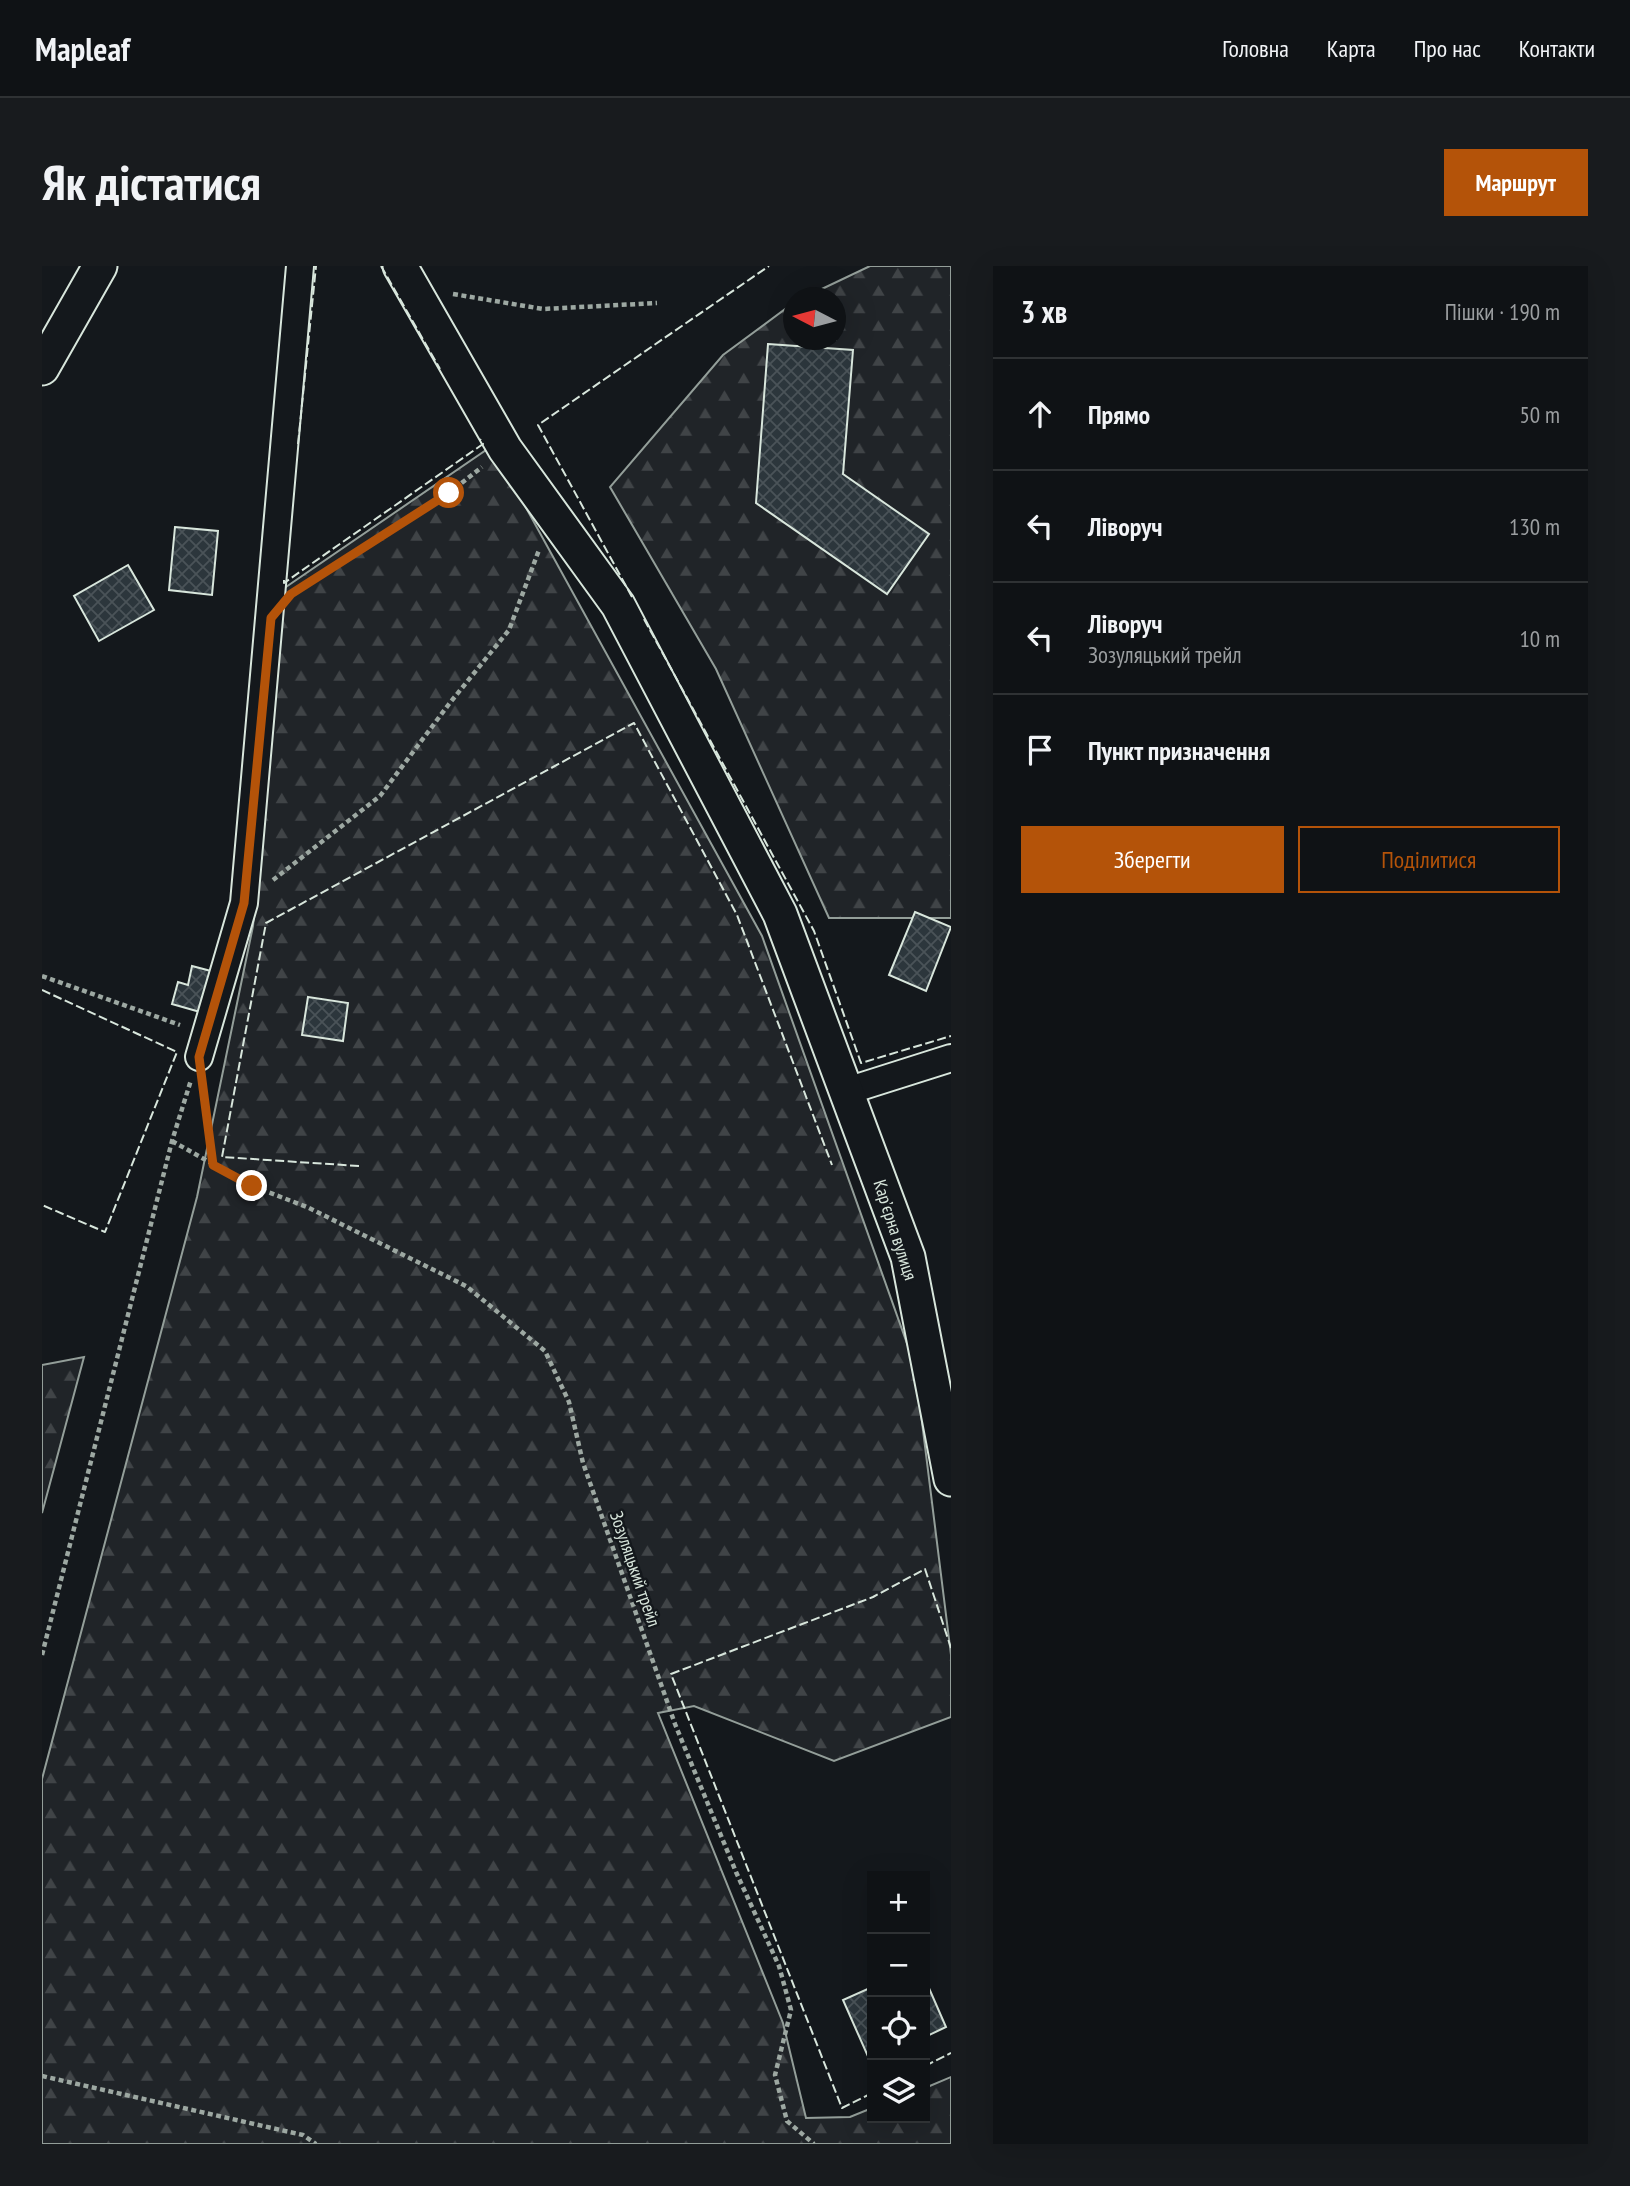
<!DOCTYPE html>
<html lang="uk">
<head>
<meta charset="utf-8">
<style>
	body { margin:0; font-family:"PT Sans Narrow",sans-serif; background:#181b1e; color:#f1f3f6 }
	.controls { position:absolute; right:21px; bottom:21px; display:grid; overflow:hidden; border-radius:0px; box-shadow:0 7px 28px #0002 }
	.controls button { width:63px; height:63px; display:grid; place-items:center; padding:0; border:0; border-bottom:2px solid #2f3234; background:#0f1215; color:#f1f3f6; font:35px sans-serif }
	.compass { position:absolute; left:741px; top:21px; width:63px; height:63px; border-radius:50%; background:#0f1215; box-shadow:0 7px 28px #0002; rotate:276deg }
	.stop { position:absolute; width:21px; height:21px; margin:-16px; border:5px solid #b45309; border-radius:50%; background:#fff }
	.stop.end { background:#b45309; border-color:#fff; box-shadow:0 2px 7px #0008 }
	.list { margin:0; padding:0; list-style:none }
	h2 { display:flex; justify-content:space-between; align-items:center; height:91px; margin:0; padding:0 28px; font-size:30px }
	h2 small { font-size:23px; font-weight:400; color:#9b9ea0 }
	.list li { display:grid; grid-template-columns:46px 1fr auto; gap:21px; align-items:center; box-sizing:border-box; height:112px; padding:0 28px; border-top:2px solid #2f3234 }
	.list b { display:block; font-size:26px; white-space:nowrap }
	.list p { margin:0; font-size:23px; white-space:nowrap; color:#9b9ea0 }
	.list em { font-size:23px; font-style:normal; color:#9b9ea0 }
	.actions { display:flex; gap:14px; padding:21px 28px }
	.actions a { flex:1; padding:16px 0; border:2px solid #b45309; border-radius:0px; text-align:center; font-size:24px; color:#b45309 }
	.actions .main { background:#b45309; color:#fff }
	.icon { flex:none; width:38px; height:38px; fill:none; stroke:currentColor; stroke-width:2; stroke-linecap:round; stroke-linejoin:round }
	.map { position:relative; flex:none; width:909px; height:1878px; overflow:hidden; border-radius:0px }
	header { display:flex; align-items:center; gap:42px; box-sizing:border-box; height:98px; padding:0 35px; background:#0f1215; border-bottom:2px solid #2f3234 }
	header strong { font-size:33px }
	nav { display:flex; gap:38px; margin-inline-start:auto; font-size:24px }
	.intro { display:flex; align-items:center; justify-content:space-between; box-sizing:border-box; height:168px; padding:0 42px }
	h1 { margin:0; font-size:49px }
	.button { padding:18px 32px; border-radius:0px; background:#b45309; color:#fff; font-size:24px; font-weight:700 }
	main { display:flex; gap:42px; padding:0 42px }
	aside { flex:1; background:#0f1215; border-radius:0px; box-shadow:0 7px 28px #0002 }
	.map>svg:first-child { display:block }
	.forest { fill:url(#forest-firs); stroke:#939e99; stroke-width:2 }
	.building { fill:url(#building-cross-hatch); stroke:#d8e6dc; stroke-width:2 }
	.lines { fill:none; stroke-linecap:round; stroke-linejoin:round }
	.minor-casing { stroke:#d8e6dc; stroke-width:30 }
	.tertiary-casing { stroke:#d8e6dc; stroke-width:37 }
	.path { stroke:#9da8a2; stroke-width:4.5; stroke-dasharray:5 3.5; stroke-linecap:butt }
	.minor { stroke:#14181c; stroke-width:26 }
	.tertiary { stroke:#14181c; stroke-width:33 }
	.fence { stroke:#d8e6dc; stroke-width:2; stroke-dasharray:9 3.5; stroke-linecap:butt }
	.route { stroke:#b45309; stroke-width:9 }
	.labels { text-anchor:middle; stroke-width:5; stroke-linejoin:round; paint-order:stroke }
	.street-label { font-size:18px; fill:#d8e6dc; stroke:#14181c }
</style>
</head>
<body>
<header>
<strong>Mapleaf</strong>
<nav><a>Головна</a><a>Карта</a><a>Про нас</a><a>Контакти</a></nav>
</header>
<div class="intro"><h1>Як дістатися</h1><a class="button">Маршрут</a></div>
<main>
<div class="map">
<svg width="909" height="1878" viewBox="0 0 909 1878">
	<defs>
		<pattern id="forest-firs" width="22" height="20" patternUnits="userSpaceOnUse" patternTransform="scale(1.75)"><rect width="22" height="20" fill="#202428"/><path d="M5 1l3.5 6h-7zM16 11l3.5 6h-7z" fill="#404447"/></pattern>
		<pattern id="building-cross-hatch" width="8" height="8" patternUnits="userSpaceOnUse" patternTransform="scale(1.75)"><rect width="8" height="8" fill="#2c363c"/><path d="M0 0l8 8M0 8l8-8" fill="none" stroke="#4a5358"/></pattern>
	</defs>
	<rect width="100%" height="100%" fill="#14181c"/>
	<g class="forest">
		<path d="M 828,0 L 909,0 L 909,652 L 787,652 L 674,403 L 568,221 L 681,89 L 750,38 L 752,74 L 794,74 L 794,32 L 763,31 Z"/>
		<path d="M 450,180 L 720,670 L 873,1100 L 909,1389 L 909,1451 L 792,1495 L 652,1440 L 616,1447 L 741,1757 L 764,1852 L 808,1851 L 830,1842 L 830,1852 L 883,1852 L 883,1822 L 909,1811 L 909,1878 L 0,1878 L 0,1513 L 155,931 L 211,660 L 241,323 Z"/>
		<path d="M 42,1091 L 0,1247 L 0,1099 Z"/>
	</g>
	<g class="building">
		<path d="M 726,78 L 811,84 L 801,208 L 887,268 L 845,328 L 714,237 Z"/>
		<path d="M 133,261 L 176,265 L 170,329 L 127,324 Z"/>
		<path d="M 86,299 L 112,344 L 57,375 L 32,330 Z"/>
		<path d="M 873,646 L 909,661 L 884,725 L 847,709 Z"/>
		<path d="M 150,700 L 169,705 L 158,746 L 130,738 L 136,716 L 146,719 Z"/>
		<path d="M 266,731 L 306,737 L 301,775 L 260,769 Z"/>
		<path d="M 883,1713 L 904,1761 L 883,1771 Z"/>
		<path d="M 830,1721 L 830,1794 L 828,1795 L 801,1734 Z"/>
	</g>
	<g class="lines">
		<g class="minor-casing">
			<g id="minor">
				<path d="M 157,791 L 202,637 L 258,0"/>
				<path d="M 805,825 L 909,792"/>
			</g>
		</g>
		<g class="tertiary-casing">
			<g id="tertiary">
				<path d="M 358,0 L 463,183 L 576,339 L 738,648 L 866,991 L 909,1213"/>
				<path d="M 0,102 L 58,0"/>
			</g>
		</g>
		<g class="path">
			<path d="M 411,28 L 501,43 L 615,37"/>
			<path d="M 256,324 L 407,227 L 440,201"/>
			<path d="M 231,614 L 338,530 L 407,438 L 467,364 L 497,284"/>
			<path d="M 0,710 L 138,759"/>
			<path d="M 160,817 L 171,898"/>
			<path d="M 130,875 L 210,920 L 265,941 L 424,1020 L 503,1085 L 527,1136 L 541,1197 L 633,1458 L 694,1606 L 737,1700 L 749,1744 L 733,1809 L 745,1855 L 772,1878"/>
			<path d="M 0,1389 L 130,875 L 149,814"/>
			<path d="M 0,1810 L 261,1869 L 274,1878"/>
		</g>
		<use href="#minor" class="minor"/>
		<use href="#tertiary" class="tertiary"/>
		<g class="fence">
			<path d="M 339,0 L 398,103"/>
			<path d="M 256,178 L 274,0"/>
			<path d="M 242,314 L 242,317 L 441,178 L 438,173"/>
			<path d="M 590,331 L 496,159 L 727,0"/>
			<path d="M 602,353 L 772,665 L 819,797 L 909,770"/>
			<path d="M 0,724 L 135,786 L 63,966 L 0,939"/>
			<path d="M 317,900 L 180,891 L 224,657 L 592,457 L 695,649 L 790,899"/>
			<path d="M 883,1800 L 909,1787"/>
			<path d="M 830,1827 L 800,1842 L 629,1408 L 831,1331 L 883,1303 L 909,1382"/>
		</g>
	</g>
	<g class="lines">
		<path class="route" d="M 210,920 L 171,899 L 157,791 L 202,637 L 229,352 L 249,328 L 407,227"/>
	</g>
	<g class="labels">
		<g class="street-label">
			<text transform="translate(853 964) rotate(72)" y="6">Карʼєрна вулиця</text>
			<text transform="translate(593 1303) rotate(71)" y="6">Зозуляцький трейл</text>
		</g>
	</g>
</svg>
<div class="controls">
<button>+</button>
<button>−</button>
<button><svg class="icon" aria-label="locate" viewBox="0 0 24 24"><circle cx="12" cy="12" r="6"/><path d="M12 2v4M12 18v4M2 12h4M18 12h4"/></svg></button>
<button><svg class="icon" aria-label="layers" viewBox="0 0 24 24"><path d="M12 4l9 5-9 5-9-5zM3 14l9 5 9-5"/></svg></button>
</div>
<svg class="compass" viewBox="-18 -18 36 36"><path d="M0-13l5 13h-10z" fill="#e53935"/><path d="M0 13l5-13h-10z" fill="#9b9ea0"/></svg>
<div class="stop" style="left:407px;top:227px"></div>
<div class="stop end" style="left:210px;top:920px"></div>
</div>
<aside>
<h2>3 хв<small>Пішки · 190 m</small></h2>
<ul class="list">
<li><svg class="icon" aria-label="ahead" viewBox="0 0 24 24"><path d="M12 20V5M6 11l6-6 6 6"/></svg><div><b>Прямо</b></div><em>50 m</em></li>
<li><svg class="icon" aria-label="left" viewBox="0 0 24 24"><path d="M17 20v-9H6M10 6l-5 5 5 5"/></svg><div><b>Ліворуч</b></div><em>130 m</em></li>
<li><svg class="icon" aria-label="left" viewBox="0 0 24 24"><path d="M17 20v-9H6M10 6l-5 5 5 5"/></svg><div><b>Ліворуч</b><p>Зозуляцький трейл</p></div><em>10 m</em></li>
<li><svg class="icon" aria-label="arrive" viewBox="0 0 24 24"><path d="M6 21V4h12l-3 4 3 4H6"/></svg><div><b>Пункт призначення</b></div></li>
</ul>
<div class="actions"><a class="main">Зберегти</a><a>Поділитися</a></div>
</aside>
</main>
</body>
</html>
